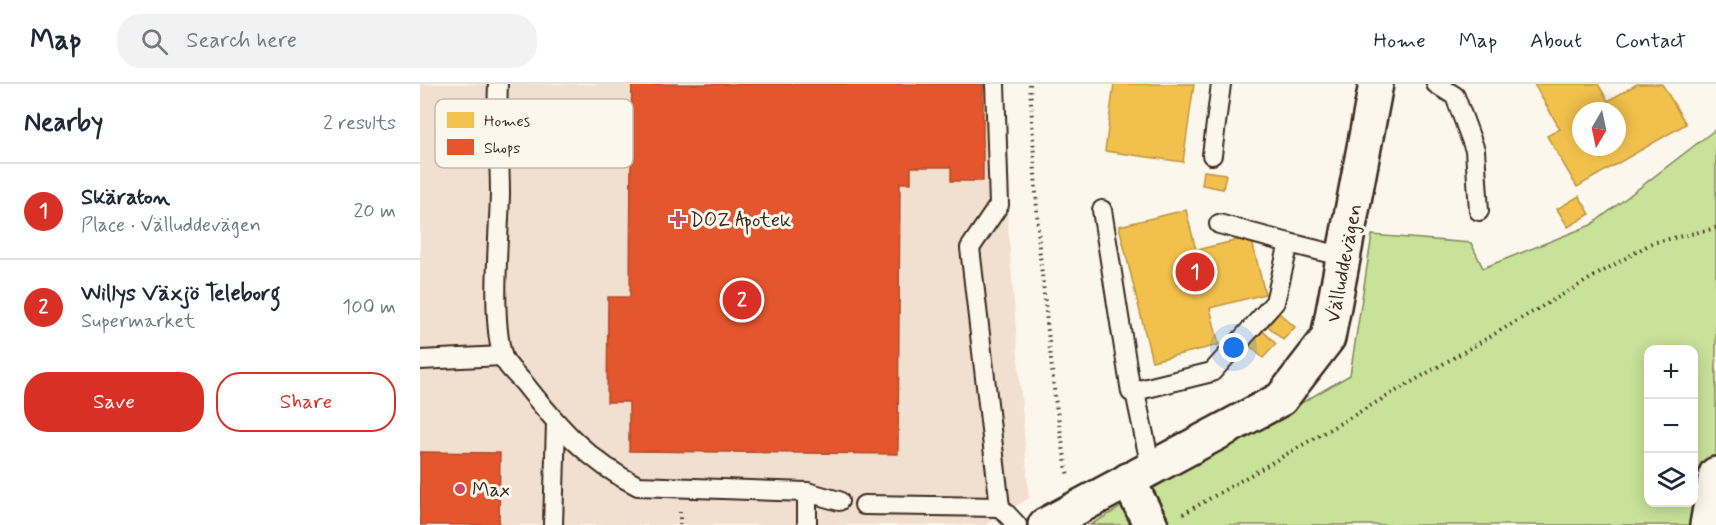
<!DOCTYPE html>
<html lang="en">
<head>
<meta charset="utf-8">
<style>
	body { margin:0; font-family:Mynerve,sans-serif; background:#f2f2f3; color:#1f2937 }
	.controls { position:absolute; right:18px; bottom:18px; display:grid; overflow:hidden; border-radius:12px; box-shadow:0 3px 15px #0003 }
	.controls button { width:54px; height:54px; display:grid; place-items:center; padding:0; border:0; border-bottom:2px solid #e0e1e3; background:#fff; color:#1f2937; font:30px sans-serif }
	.compass { position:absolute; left:1152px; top:18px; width:54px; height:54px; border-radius:50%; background:#fff; box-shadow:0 3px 15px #0003; rotate:189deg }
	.you { position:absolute; left:814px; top:264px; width:21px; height:21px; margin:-15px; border:4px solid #fff; border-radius:50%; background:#1a73e8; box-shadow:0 0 0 9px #1a73e833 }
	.badge { display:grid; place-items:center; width:39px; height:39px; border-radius:50%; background:#d93025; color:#fff; font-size:20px; font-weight:700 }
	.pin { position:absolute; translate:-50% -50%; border:3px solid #fff; box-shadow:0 2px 6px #0006 }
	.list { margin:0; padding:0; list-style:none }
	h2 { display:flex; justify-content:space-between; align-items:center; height:78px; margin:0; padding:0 24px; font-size:26px }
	h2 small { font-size:20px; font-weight:400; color:#747a83 }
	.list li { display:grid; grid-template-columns:39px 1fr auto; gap:18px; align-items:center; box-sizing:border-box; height:96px; padding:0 24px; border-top:2px solid #e0e1e3 }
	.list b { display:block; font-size:22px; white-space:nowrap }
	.list p { margin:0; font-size:20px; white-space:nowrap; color:#747a83 }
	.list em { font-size:20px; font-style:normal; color:#747a83 }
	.actions { display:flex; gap:12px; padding:18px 24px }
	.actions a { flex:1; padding:14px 0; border:2px solid #d93025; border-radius:24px; text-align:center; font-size:21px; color:#d93025 }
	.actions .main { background:#d93025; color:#fff }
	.icon { flex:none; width:33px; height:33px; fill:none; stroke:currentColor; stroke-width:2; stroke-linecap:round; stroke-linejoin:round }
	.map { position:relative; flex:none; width:1296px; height:441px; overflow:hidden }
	header { display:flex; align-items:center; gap:36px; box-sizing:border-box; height:84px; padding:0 30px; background:#fff; border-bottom:2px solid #e0e1e3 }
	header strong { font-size:28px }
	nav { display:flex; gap:33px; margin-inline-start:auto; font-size:21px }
	.search { width:420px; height:54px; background:#f2f2f3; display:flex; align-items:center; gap:15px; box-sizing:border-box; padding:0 21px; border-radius:24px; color:#747a83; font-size:22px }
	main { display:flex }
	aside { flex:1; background:#fff }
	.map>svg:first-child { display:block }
	.built { fill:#f1e0cf }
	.green { fill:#c8e299; stroke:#82865c; stroke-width:1.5; fill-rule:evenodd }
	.homes { fill:#f2c14e; stroke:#bb9440; stroke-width:1.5; fill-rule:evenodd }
	.shops { fill:#e4572e; stroke:#b14a29; stroke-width:1.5 }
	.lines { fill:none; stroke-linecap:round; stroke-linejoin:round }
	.lane-casing { stroke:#3b2a1e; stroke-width:22 }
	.street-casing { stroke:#3b2a1e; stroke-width:38 }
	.path { stroke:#3b2a1e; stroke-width:4; stroke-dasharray:1.5 4.5; stroke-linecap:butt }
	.lane { stroke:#fbf7ec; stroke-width:18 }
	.street { stroke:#fbf7ec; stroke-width:33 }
	.poi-dot { fill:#d1495b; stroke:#fbf7ec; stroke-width:2 }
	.labels { text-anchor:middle; stroke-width:6; stroke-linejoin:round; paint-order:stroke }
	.poi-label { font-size:20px; fill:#3b2a1e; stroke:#fbf7ec; text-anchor:start }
	.street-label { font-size:20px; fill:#3b2a1e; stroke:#fbf7ec }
	.key { fill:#fbf7ec; stroke:#c1baae; stroke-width:1.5 }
	.key-label { font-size:16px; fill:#3b2a1e }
</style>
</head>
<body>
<header>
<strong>Map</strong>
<div class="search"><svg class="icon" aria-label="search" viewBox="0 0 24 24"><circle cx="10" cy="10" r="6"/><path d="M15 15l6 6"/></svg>Search here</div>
<nav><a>Home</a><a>Map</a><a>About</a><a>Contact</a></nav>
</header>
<main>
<aside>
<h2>Nearby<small>2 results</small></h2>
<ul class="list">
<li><span class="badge">1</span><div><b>Skäraton</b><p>Place · Välluddevägen</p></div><em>20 m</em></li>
<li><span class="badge">2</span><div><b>Willys Växjö Teleborg</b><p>Supermarket</p></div><em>100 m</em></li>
</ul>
<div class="actions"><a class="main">Save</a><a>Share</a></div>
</aside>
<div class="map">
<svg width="1296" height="441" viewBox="0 0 1296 441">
	<rect width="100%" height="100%" fill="#fbf7ec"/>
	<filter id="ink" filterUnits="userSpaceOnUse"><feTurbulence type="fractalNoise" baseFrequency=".0167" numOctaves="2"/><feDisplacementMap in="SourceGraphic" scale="12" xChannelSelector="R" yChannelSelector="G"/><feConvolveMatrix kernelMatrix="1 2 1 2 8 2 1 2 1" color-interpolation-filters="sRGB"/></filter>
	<g filter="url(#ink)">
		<path class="built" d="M 0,0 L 577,0 L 609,414 L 566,441 L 0,441 Z"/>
		<path class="green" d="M 1296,45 L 1296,441 L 670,441 L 930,291 L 952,151 L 1051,159 L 1063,184 L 1171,141 ZM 1228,266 L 1274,266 L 1274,418 L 1228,418 Z"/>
		<g class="homes">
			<path d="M 694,0 L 774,0 L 763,78 L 685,67 Z"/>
			<path d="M 1114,0 L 1178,0 L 1188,17 L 1217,0 L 1242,0 L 1266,40 L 1157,103 L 1127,52 L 1140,45 ZM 1161,27 L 1197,27 L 1197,63 L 1161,63 Z"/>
			<path d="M 784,87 L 806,90 L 803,105 L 782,101 Z"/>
			<path d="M 1159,112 L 1170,130 L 1148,143 L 1137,125 Z"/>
			<path d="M 766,126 L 776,166 L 831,153 L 845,210 L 790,224 L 799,261 L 732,277 L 699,142 Z"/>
			<path d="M 859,229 L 875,243 L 863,256 L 848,242 Z"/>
			<path d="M 843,247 L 856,260 L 843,274 L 829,261 Z"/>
		</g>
		<g class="shops">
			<path d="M 212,0 L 563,0 L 563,97 L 531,97 L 531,83 L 491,83 L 491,99 L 480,99 L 478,370 L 209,367 L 209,318 L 187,318 L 188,213 L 210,213 L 211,72 L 185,72 L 185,31 L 211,32 Z"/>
			<path d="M 0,368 L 80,369 L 79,441 L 0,441 Z"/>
		</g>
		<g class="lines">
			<g class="lane-casing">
				<g id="lane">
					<path d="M 78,0 C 76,37 80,73 80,110 C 79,154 71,229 82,270 C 84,280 97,291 104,299 C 137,341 169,378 218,402 L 387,408 L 419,417"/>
					<path d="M 1016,0 L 1035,12 L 1055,66 L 1059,127"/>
					<path d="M 792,71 L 801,0"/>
					<path d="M 682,126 L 711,308 L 792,288 L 855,218 L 869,159 L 925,173"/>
					<path d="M 799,140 L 869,159"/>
					<path d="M 0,276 L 82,272"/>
					<path d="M 715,308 L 731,384"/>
					<path d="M 444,421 L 580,423 L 550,164 L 579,121 L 575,0"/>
					<path d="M 580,423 L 597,441"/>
					<path d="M 133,441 L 136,339"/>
					<path d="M 387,441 L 387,408"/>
				</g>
			</g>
			<g class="street-casing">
				<g id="street">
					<path d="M 708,396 L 731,441"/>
					<path d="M 625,441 L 861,315 L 908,254 L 956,0"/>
					<path d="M 1287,441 L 1296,390"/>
				</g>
			</g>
			<g class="path">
				<path d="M 610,0 L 619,162 L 635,314 L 648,393"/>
				<path d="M 763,430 L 1232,159 L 1296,144"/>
				<path d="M 260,441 L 260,428"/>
			</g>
			<use href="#lane" class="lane"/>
			<use href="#street" class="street"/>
		</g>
	</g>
	<g class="poi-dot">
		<path d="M255 126h6v6h6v6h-6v6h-6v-6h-6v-6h6z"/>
		<circle cx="40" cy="405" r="6"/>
	</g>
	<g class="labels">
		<g class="poi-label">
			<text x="270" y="142">DOZ Apotek</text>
			<text x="52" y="412">Max</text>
		</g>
		<g class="street-label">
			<text transform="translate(923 179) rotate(-79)" y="7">Välluddevägen</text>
		</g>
	</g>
	<rect x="15" y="15" width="198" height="69" rx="9" class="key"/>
	<rect x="27" y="28" width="27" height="16" fill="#f2c14e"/>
	<rect x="27" y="55" width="27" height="16" fill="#e4572e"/>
	<g class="key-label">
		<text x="64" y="42">Homes</text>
		<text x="64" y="69">Shops</text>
	</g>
</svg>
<div class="controls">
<button>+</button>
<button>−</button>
<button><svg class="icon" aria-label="layers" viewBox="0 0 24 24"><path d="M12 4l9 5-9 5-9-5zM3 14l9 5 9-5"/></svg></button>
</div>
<svg class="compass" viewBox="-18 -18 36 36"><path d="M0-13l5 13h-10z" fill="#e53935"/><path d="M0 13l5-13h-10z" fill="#747a83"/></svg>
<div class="you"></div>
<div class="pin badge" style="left:775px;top:188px">1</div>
<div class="pin badge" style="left:322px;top:216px">2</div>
</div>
</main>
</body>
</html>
